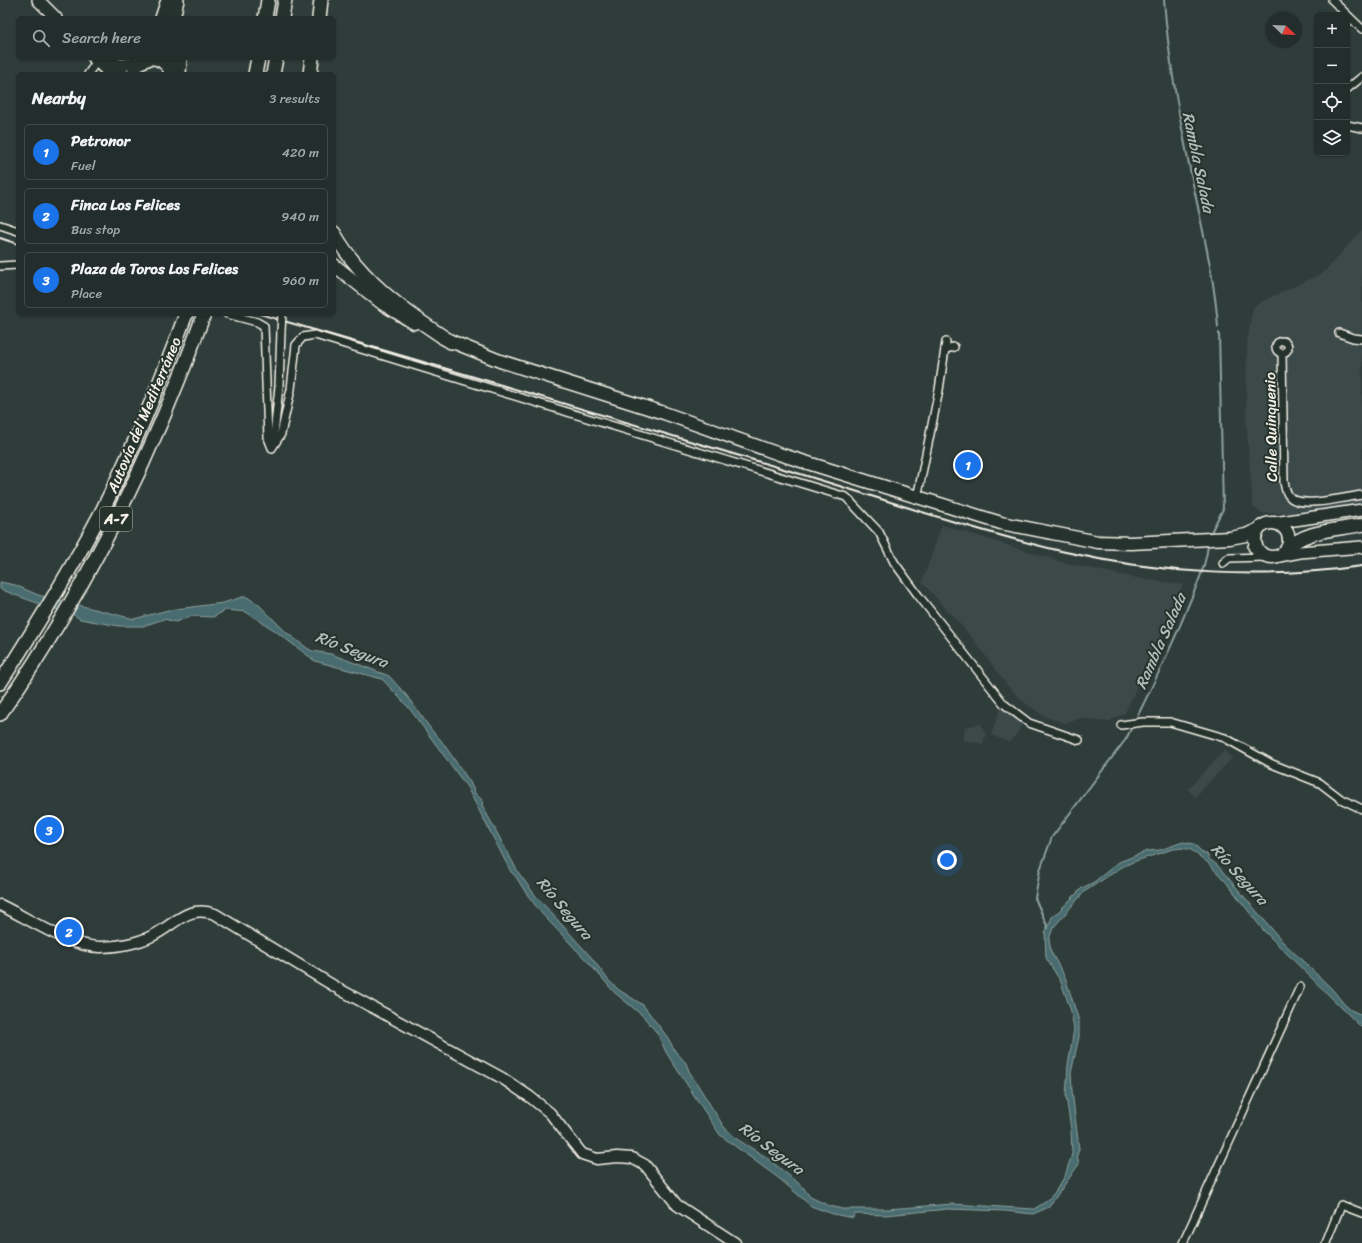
<!DOCTYPE html>
<html lang="en">
<head>
<meta charset="utf-8">
<style>
	body { margin:0; font-family:Sriracha,sans-serif; background:#2f3a38; color:#f1f3f6 }
	.controls { position:absolute; right:12px; top:12px; display:grid; overflow:hidden; border-radius:6px; box-shadow:0 1px 3px #0004 }
	.controls button { width:36px; height:36px; display:grid; place-items:center; padding:0; border:0; border-bottom:1px solid #404a48; background:#232e2c; color:#f1f3f6; font:20px sans-serif }
	.compass { position:absolute; left:1266px; top:12px; width:36px; height:36px; border-radius:50%; background:#232e2c; box-shadow:0 1px 3px #0004; rotate:113deg }
	.you { position:absolute; left:947px; top:860px; width:14px; height:14px; margin:-10px; border:3px solid #fff; border-radius:50%; background:#1a73e8; box-shadow:0 0 0 6px #1a73e833 }
	.badge { display:grid; place-items:center; width:26px; height:26px; border-radius:50%; background:#1a73e8; color:#fff; font-size:13px; font-weight:700 }
	.pin { position:absolute; translate:-50% -50%; border:2px solid #fff; box-shadow:0 1px 4px #0006 }
	.list { margin:0; padding:0; list-style:none }
	h2 { display:flex; justify-content:space-between; align-items:center; height:52px; margin:0; padding:0 16px; font-size:17px }
	h2 small { font-size:13px; font-weight:400; color:#a3a8a9 }
	.list li { display:grid; grid-template-columns:26px 1fr auto; gap:12px; align-items:center; box-sizing:border-box; height:56px; margin:0 8px 8px; padding:0 8px; border:1px solid #404a48; border-radius:6px }
	.list b { display:block; font-size:15px; white-space:nowrap }
	.list p { margin:0; font-size:13px; white-space:nowrap; color:#a3a8a9 }
	.list em { font-size:13px; font-style:normal; color:#a3a8a9 }
	.icon { flex:none; width:22px; height:22px; fill:none; stroke:currentColor; stroke-width:2; stroke-linecap:round; stroke-linejoin:round }
	.map { position:relative; flex:none; width:1362px; height:1243px; overflow:hidden }
	.search { position:absolute; background:#232e2c; box-shadow:0 1px 3px #0004; left:16px; top:16px; width:320px; height:44px; display:flex; align-items:center; gap:10px; box-sizing:border-box; padding:0 14px; border-radius:6px; color:#a3a8a9; font-size:15px }
	.panel { position:absolute; background:#232e2c; box-shadow:0 1px 3px #0004; left:16px; top:72px; width:320px; height:244px; border-radius:6px }
	.map>svg:first-child { display:block }
	.built { fill:#3a484a }
	.water { fill:#496c6f; stroke:#8da19f }
	.lines { fill:none; stroke-linecap:round; stroke-linejoin:round }
	.stream { stroke:#8da19f; stroke-width:2 }
	.minor-casing { stroke:#f4f1e8; stroke-width:10 }
	.secondary-casing { stroke:#f4f1e8; stroke-width:13 }
	.primary-casing { stroke:#f4f1e8; stroke-width:14 }
	.trunk-casing { stroke:#f4f1e8; stroke-width:15 }
	.motorway-casing { stroke:#f4f1e8; stroke-width:16 }
	.minor { stroke:#26332d; stroke-width:7 }
	.secondary { stroke:#26332d; stroke-width:10 }
	.primary { stroke:#26332d; stroke-width:11 }
	.trunk { stroke:#26332d; stroke-width:12 }
	.motorway { stroke:#26332d; stroke-width:13 }
	.rail { stroke:#f4f1e8; stroke-width:2 }
	.minor-bridge-casing { stroke:#f4f1e8; stroke-width:10; stroke-linecap:butt }
	.minor-bridge { stroke:#26332d; stroke-width:7 }
	.labels { text-anchor:middle; stroke-width:4; stroke-linejoin:round; paint-order:stroke }
	.shield { fill:#26332d; stroke:#b6b8b0; stroke-width:1 }
	.shield-label { font-size:14px; font-weight:bold; fill:#f4f1e8 }
	.street-label { font-size:15px; fill:#f4f1e8; stroke:#26332d }
	.water-label { font-size:16px; font-style:italic; fill:#b0bcb8; stroke:#26332d }
</style>
</head>
<body>
<div class="map">
<svg width="1362" height="1243" viewBox="0 0 1362 1243">
	<rect width="100%" height="100%" fill="#2f3d3a"/>
	<filter id="ink" filterUnits="userSpaceOnUse"><feTurbulence type="fractalNoise" baseFrequency=".025" numOctaves="2"/><feDisplacementMap in="SourceGraphic" scale="8" xChannelSelector="R" yChannelSelector="G"/><feConvolveMatrix kernelMatrix="1 2 1 2 8 2 1 2 1" color-interpolation-filters="sRGB"/></filter>
	<g filter="url(#ink)">
		<g class="built">
			<path d="M 1362,230 L 1362,503 L 1306,513 L 1262,513 L 1253,507 L 1246,419 L 1247,343 L 1253,307 L 1273,296 L 1323,273 Z"/>
			<path d="M 942,525 L 1062,562 L 1131,577 L 1183,585 L 1125,713 L 1108,722 L 1082,718 L 1065,723 L 1045,717 L 1025,703 L 1007,685 L 973,639 L 922,582 Z"/>
			<path d="M 1001,706 L 1022,724 L 1017,734 L 1009,742 L 991,735 Z"/>
			<path d="M 981,724 L 987,737 L 984,738 L 983,744 L 963,740 L 965,727 Z"/>
			<path d="M 1225,750 L 1232,758 L 1195,797 L 1188,789 Z"/>
		</g>
		<path class="water" d="M 0,582 L 15,585 L 38,595 L 134,619 L 168,610 L 223,603 L 242,597 L 247,597 L 259,605 L 287,633 L 307,648 L 312,651 L 331,654 L 389,676 L 407,696 L 433,732 L 440,739 L 470,782 L 475,793 L 483,801 L 482,805 L 518,872 L 535,895 L 591,957 L 609,981 L 619,990 L 643,1005 L 668,1038 L 675,1051 L 686,1063 L 689,1071 L 724,1127 L 738,1140 L 766,1157 L 803,1187 L 810,1197 L 830,1206 L 842,1209 L 888,1209 L 952,1204 L 1034,1209 L 1047,1201 L 1055,1192 L 1065,1176 L 1072,1154 L 1071,1129 L 1066,1096 L 1068,1065 L 1074,1029 L 1071,1011 L 1061,982 L 1046,958 L 1045,933 L 1053,915 L 1058,912 L 1082,888 L 1094,882 L 1119,862 L 1147,851 L 1160,850 L 1183,842 L 1194,844 L 1204,854 L 1207,854 L 1209,859 L 1217,865 L 1283,942 L 1332,989 L 1344,1004 L 1351,1010 L 1362,1015 L 1362,1028 L 1263,930 L 1226,882 L 1207,862 L 1191,850 L 1183,848 L 1173,849 L 1133,862 L 1122,867 L 1084,892 L 1053,928 L 1049,939 L 1051,952 L 1065,977 L 1079,1021 L 1079,1037 L 1071,1073 L 1072,1091 L 1079,1149 L 1077,1155 L 1079,1164 L 1049,1207 L 1033,1214 L 1005,1211 L 948,1209 L 886,1215 L 855,1214 L 853,1218 L 833,1214 L 811,1206 L 781,1180 L 720,1135 L 667,1054 L 657,1033 L 643,1016 L 614,992 L 589,963 L 542,914 L 526,893 L 516,877 L 511,872 L 467,787 L 409,708 L 382,679 L 315,661 L 274,630 L 246,612 L 226,610 L 213,617 L 191,616 L 176,622 L 164,619 L 143,626 L 119,626 L 80,619 L 74,615 C 49,607 24,599 0,589 Z"/>
		<g class="lines">
			<g class="stream">
				<path d="M 1164,0 C 1169,67 1182,132 1196,198 C 1205,241 1215,283 1218,327"/>
				<path d="M 1210,534 L 1223,509 L 1219,333"/>
				<path d="M 1135,721 C 1154,683 1173,645 1188,606 C 1197,585 1206,566 1208,544"/>
				<path d="M 1048,928 L 1035,898 L 1040,870 L 1052,837 L 1126,739 L 1133,725"/>
			</g>
			<g class="minor-casing">
				<g id="minor">
					<path d="M 1332,0 L 1362,29"/>
					<path d="M 88,74 L 97,61"/>
					<path d="M 1347,89 L 1362,77"/>
					<path d="M 1347,125 L 1362,128"/>
					<path d="M 0,225 L 18,231"/>
					<path d="M 0,266 L 18,265"/>
					<path d="M 227,314 L 257,322 L 264,326 L 268,438 L 272,448 L 281,434 L 291,389 L 296,345 L 303,337 L 315,335 L 846,497 L 879,532 L 894,562 L 918,595 L 1004,704 L 1029,723 L 1079,740"/>
					<path d="M 1339,333 L 1353,338 L 1362,339"/>
					<circle cx="1282" cy="347" r="6"/>
					<path d="M 945,349 L 954,347"/>
					<path d="M 1282,353 L 1284,482 C 1285,488 1286,494 1291,498 C 1303,508 1346,497 1362,495"/>
					<path d="M 273,445 L 279,386 L 281,331"/>
					<path d="M 917,498 L 939,390 L 946,342"/>
					<path d="M 1223,563 L 1229,558 L 1266,557"/>
					<path d="M 1121,725 L 1143,722 L 1170,722 L 1225,738 L 1272,764 L 1320,783 L 1341,799 L 1362,809"/>
					<path d="M 1183,1243 L 1300,987"/>
					<path d="M 1326,1243 L 1341,1205 L 1362,1213"/>
				</g>
			</g>
			<g class="secondary-casing">
				<path id="secondary" d="M 0,905 C 28,918 72,948 101,947 C 117,947 138,943 152,936 C 175,925 187,904 215,914 L 339,989 L 502,1078 L 530,1097 L 550,1113 L 582,1154 L 597,1159 L 617,1157 L 632,1158 L 645,1165 L 677,1205 L 735,1243"/>
			</g>
			<g class="primary-casing">
				<g id="primary">
					<path d="M 38,0 L 56,18"/>
					<path d="M 102,58 L 120,65 L 139,63"/>
					<path d="M 107,64 L 123,74"/>
					<path d="M 1274,523 L 1362,510"/>
					<path d="M 1254,547 L 1257,549"/>
					<path d="M 1279,556 L 1300,552 L 1362,547"/>
				</g>
			</g>
			<g class="trunk-casing">
				<g id="trunk">
					<path d="M 94,58 L 111,74"/>
					<path d="M 151,58 C 161,59 168,64 171,73"/>
					<path d="M 133,74 L 139,63 L 151,58"/>
					<path d="M 334,265 L 383,304 L 414,323"/>
					<path d="M 443,338 L 500,361 L 664,413 L 779,454 L 1001,523 L 1098,542 L 1131,543 L 1230,538 L 1246,535 L 1257,530"/>
					<circle cx="1272" cy="540" r="17"/>
					<path d="M 1286,550 C 1303,530 1337,530 1362,525"/>
				</g>
			</g>
			<g class="motorway-casing">
				<g id="motorway">
					<path d="M 162,18 L 168,0"/>
					<path d="M 173,18 L 177,0"/>
					<path d="M 265,18 L 268,0"/>
					<path d="M 282,18 L 285,0"/>
					<path d="M 319,18 L 321,0"/>
					<path d="M 167,58 L 170,70"/>
					<path d="M 145,59 L 146,58"/>
					<path d="M 179,74 L 180,58"/>
					<path d="M 255,74 L 258,58"/>
					<path d="M 273,74 L 276,58"/>
					<path d="M 310,74 L 312,58"/>
					<path d="M 334,233 C 360,280 406,313 451,342"/>
					<path d="M 0,683 C 36,627 71,570 102,511 C 134,447 161,381 186,314"/>
					<path d="M 0,714 C 86,591 153,454 204,314"/>
				</g>
			</g>
			<use href="#minor" class="minor"/>
			<use href="#secondary" class="secondary"/>
			<use href="#primary" class="primary"/>
			<use href="#trunk" class="trunk"/>
			<use href="#motorway" class="motorway"/>
			<g class="rail">
				<path d="M 0,238 L 18,244"/>
				<path d="M 260,314 C 436,365 611,418 787,470 C 878,497 968,529 1061,551 C 1159,574 1263,580 1362,566"/>
			</g>
			<g class="minor-bridge-casing">
				<path id="minor-bridge" d="M 281,331 L 282,314"/>
			</g>
			<use href="#minor-bridge" class="minor-bridge"/>
		</g>
	</g>
	<g class="labels">
		<rect class="shield" x="100" y="507" width="32" height="24" rx="3"/>
		<g class="shield-label">
			<text x="116" y="524">A-7</text>
		</g>
		<g class="street-label">
			<text transform="translate(144 415) rotate(-67)" y="5">Autovía del Mediterráneo</text>
			<text transform="translate(1271 427) rotate(-91)" y="5">Calle Quinquenio</text>
		</g>
		<g class="water-label">
			<text transform="translate(1199 162) rotate(78)" y="6">Rambla Salada</text>
			<text transform="translate(1160 641) rotate(-66)" y="6">Rambla Salada</text>
			<text transform="translate(352 649) rotate(21)" y="6">Río Segura</text>
			<text transform="translate(1240 874) rotate(48)" y="6">Río Segura</text>
			<text transform="translate(565 908) rotate(50)" y="6">Río Segura</text>
			<text transform="translate(772 1148) rotate(37)" y="6">Río Segura</text>
		</g>
	</g>
</svg>
<div class="controls">
<button>+</button>
<button>−</button>
<button><svg class="icon" aria-label="locate" viewBox="0 0 24 24"><circle cx="12" cy="12" r="6"/><path d="M12 2v4M12 18v4M2 12h4M18 12h4"/></svg></button>
<button><svg class="icon" aria-label="layers" viewBox="0 0 24 24"><path d="M12 4l9 5-9 5-9-5zM3 14l9 5 9-5"/></svg></button>
</div>
<svg class="compass" viewBox="-18 -18 36 36"><path d="M0-13l5 13h-10z" fill="#e53935"/><path d="M0 13l5-13h-10z" fill="#a3a8a9"/></svg>
<div class="you"></div>
<div class="pin badge" style="left:968px;top:465px">1</div>
<div class="pin badge" style="left:69px;top:932px">2</div>
<div class="pin badge" style="left:49px;top:830px">3</div>
<div class="search"><svg class="icon" aria-label="search" viewBox="0 0 24 24"><circle cx="10" cy="10" r="6"/><path d="M15 15l6 6"/></svg>Search here</div>
<section class="panel">
<h2>Nearby<small>3 results</small></h2>
<ul class="list">
<li><span class="badge">1</span><div><b>Petronor</b><p>Fuel</p></div><em>420 m</em></li>
<li><span class="badge">2</span><div><b>Finca Los Felices</b><p>Bus stop</p></div><em>940 m</em></li>
<li><span class="badge">3</span><div><b>Plaza de Toros Los Felices</b><p>Place</p></div><em>960 m</em></li>
</ul>
</section>
</div>
</body>
</html>
